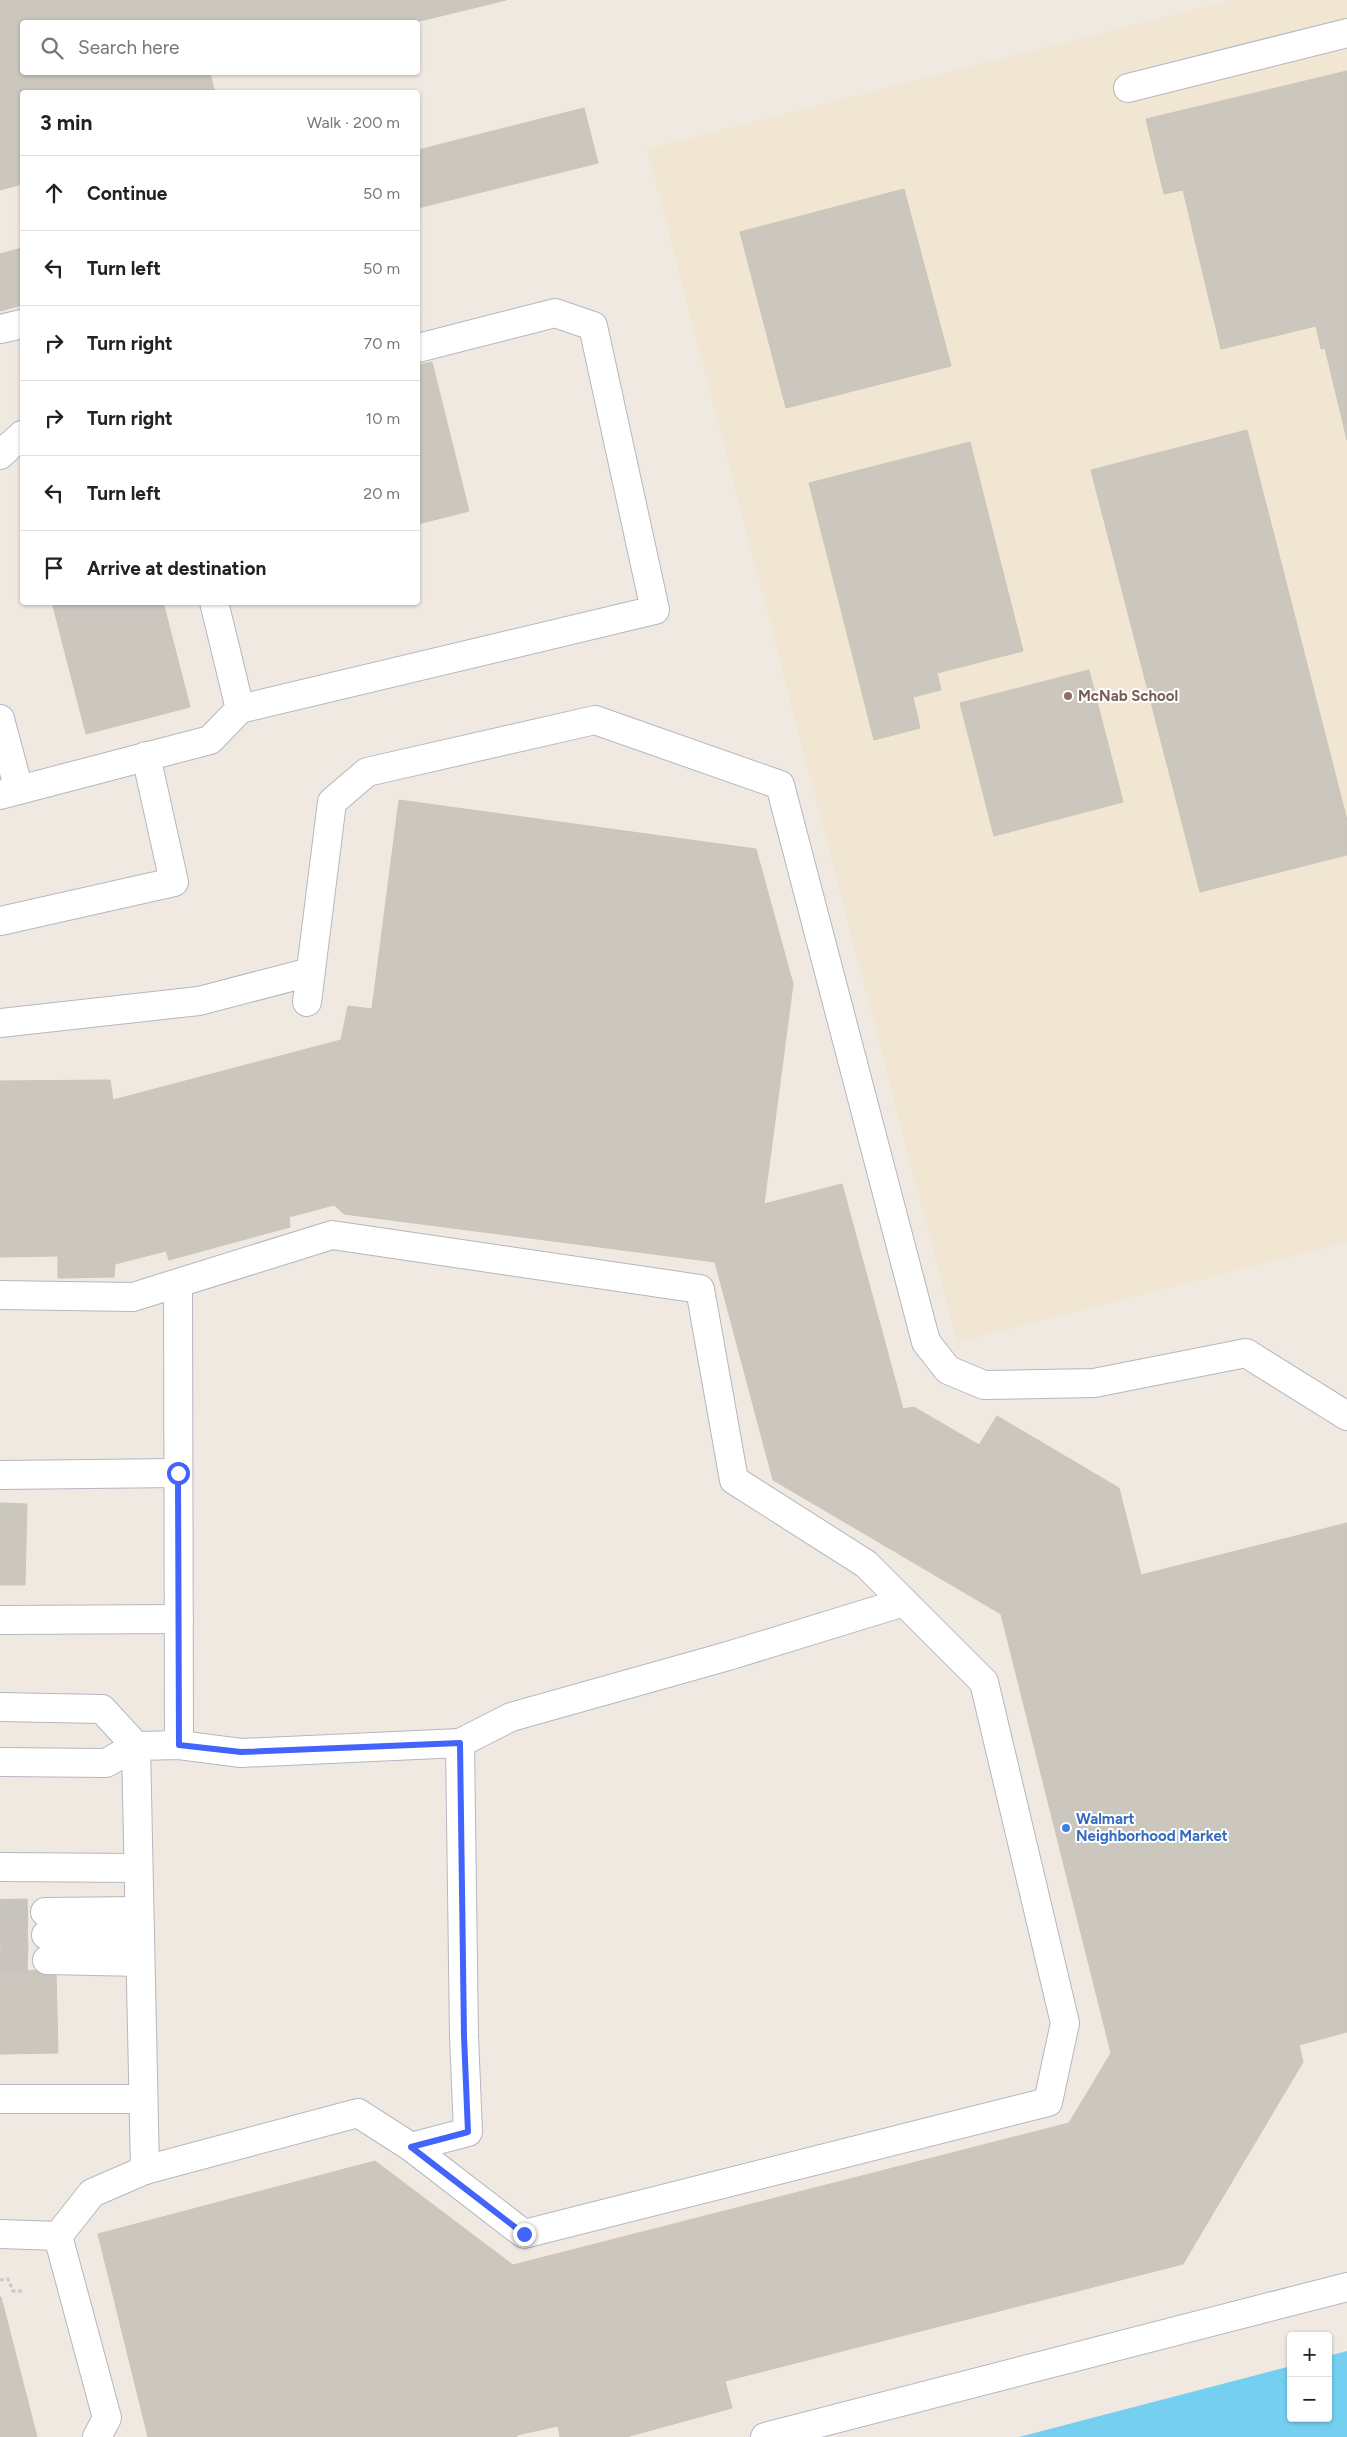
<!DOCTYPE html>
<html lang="en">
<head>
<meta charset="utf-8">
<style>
	body { margin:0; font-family:Figtree,sans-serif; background:#f2f2f2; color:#222 }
	.controls { position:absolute; right:15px; bottom:15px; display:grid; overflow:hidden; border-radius:5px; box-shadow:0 1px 4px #0004 }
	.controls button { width:45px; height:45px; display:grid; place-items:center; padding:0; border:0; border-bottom:1px solid #e0e0e0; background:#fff; color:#222; font:25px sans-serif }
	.stop { position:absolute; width:15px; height:15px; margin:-11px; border:4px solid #4264fb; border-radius:50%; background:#fff }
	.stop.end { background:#4264fb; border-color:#fff; box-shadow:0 1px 5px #0008 }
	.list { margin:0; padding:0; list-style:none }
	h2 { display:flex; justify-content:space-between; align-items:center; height:65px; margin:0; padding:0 20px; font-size:21px }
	h2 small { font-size:16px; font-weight:400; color:#767676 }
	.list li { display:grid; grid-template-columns:32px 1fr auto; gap:15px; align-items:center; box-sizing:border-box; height:75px; padding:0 20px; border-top:1px solid #e0e0e0 }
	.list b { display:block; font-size:19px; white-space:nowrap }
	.list em { font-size:16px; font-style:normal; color:#767676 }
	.icon { flex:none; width:28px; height:28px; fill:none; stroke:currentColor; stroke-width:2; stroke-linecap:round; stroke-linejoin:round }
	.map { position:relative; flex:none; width:1347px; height:2437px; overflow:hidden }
	.search { position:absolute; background:#fff; box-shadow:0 1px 4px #0004; left:20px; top:20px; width:400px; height:55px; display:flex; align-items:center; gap:12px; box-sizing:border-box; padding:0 18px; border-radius:5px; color:#767676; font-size:19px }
	.panel { position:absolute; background:#fff; box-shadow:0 1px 4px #0004; left:20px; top:90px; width:400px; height:515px; border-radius:5px }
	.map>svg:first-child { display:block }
	.education { fill:#f0e6d1 }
	.water { fill:#75cff0 }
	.building { fill:#cbc7bf; stroke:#cbc5ba }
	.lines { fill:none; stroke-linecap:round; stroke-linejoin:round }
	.minor-tunnel { stroke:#c8c4bd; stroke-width:28; stroke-dasharray:28 14; stroke-linecap:butt }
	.minor-casing { stroke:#b4b7c1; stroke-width:30 }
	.path { stroke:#c9c9c9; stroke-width:3; stroke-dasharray:4 2.5; stroke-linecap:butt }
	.minor { stroke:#fff; stroke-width:28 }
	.route { stroke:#4264fb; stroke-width:6 }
	.education-dot { fill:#8d6e63; stroke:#fff; stroke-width:2 }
	.shop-dot { fill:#3f7fe0; stroke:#fff; stroke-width:2 }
	.labels { text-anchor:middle; stroke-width:4; stroke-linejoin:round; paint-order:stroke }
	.education-label { font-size:15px; font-weight:bold; fill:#785e54; stroke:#fff; text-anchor:start }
	.shop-label { font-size:15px; font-weight:bold; fill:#366cbe; stroke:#fff; text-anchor:start }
</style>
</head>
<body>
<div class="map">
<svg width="1347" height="2437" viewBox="0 0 1347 2437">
	<rect width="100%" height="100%" fill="#efe9e1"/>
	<path class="education" d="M 1232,0 L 1347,0 L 1347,1242 L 957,1342 L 647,149 Z"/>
	<path class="water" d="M 1347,2351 L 1347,2437 L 1019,2437 L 1291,2366 L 1291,2418 L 1328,2418 L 1328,2356 Z"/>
	<g class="building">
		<path d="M 0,0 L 506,0 L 416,22 L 22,22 L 22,72 L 217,72 L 210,74 L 215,92 L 22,92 L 22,184 L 0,190 Z"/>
		<path d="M 1347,71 L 1347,440 L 1325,348 L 1321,349 L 1316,326 L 1221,349 L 1183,190 L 1164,194 L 1146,119 Z"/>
		<path d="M 584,108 L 598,163 L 418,208 L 418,150 Z"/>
		<path d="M 904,189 L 951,366 L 786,408 L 740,232 Z"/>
		<path d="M 22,248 L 22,305 L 0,311 L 0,254 Z"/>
		<path d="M 432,362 L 469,511 L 418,524 L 418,365 Z"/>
		<path d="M 1247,430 L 1347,820 L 1347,855 L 1200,892 L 1091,470 Z"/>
		<path d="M 970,442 L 1023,651 L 937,673 L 941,690 L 913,697 L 920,728 L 874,740 L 809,483 Z"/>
		<path d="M 52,602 L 163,602 L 190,707 L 86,734 Z"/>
		<path d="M 1089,670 L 1123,802 L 994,836 L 960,703 Z"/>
		<path d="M 399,800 L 756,849 L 793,984 L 764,1204 L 842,1184 L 903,1409 L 914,1407 L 979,1445 L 997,1416 L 1119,1488 L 1141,1575 L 1347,1523 L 1347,2032 L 1299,2045 L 1303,2062 L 1183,2264 L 725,2381 L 732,2408 L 626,2437 L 560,2437 L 558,2426 L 517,2435 L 517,2437 L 148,2437 L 98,2234 L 375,2161 L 513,2265 L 1069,2123 L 1111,2053 L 1001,1614 L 773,1480 L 715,1262 L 344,1214 L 334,1205 L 289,1217 L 290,1227 L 169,1260 L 166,1251 L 115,1264 L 114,1277 L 58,1278 L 58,1256 L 0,1257 L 0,1081 L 110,1080 L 113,1100 L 341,1040 L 348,1006 L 372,1009 Z"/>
		<path d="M 0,1503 L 27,1504 L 25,1585 L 0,1585 Z"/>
		<path d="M 56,1970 L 58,2053 L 0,2054 L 0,1971 Z"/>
		<path d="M 0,2297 L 1,2297 L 37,2437 L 0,2437 Z"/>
	</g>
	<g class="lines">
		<g class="minor-tunnel">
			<path d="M 0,1913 L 45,1912"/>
			<path d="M 0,1936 L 46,1935"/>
			<path d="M 0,1959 L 47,1960"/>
		</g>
		<g class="minor-casing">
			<g id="minor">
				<path d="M 1128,88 L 1347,33"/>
				<path d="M 0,329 L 22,324"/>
				<path d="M 0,455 L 22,435"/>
				<path d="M 240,709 L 655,610 L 593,326 L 555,313 L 418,348"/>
				<path d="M 0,719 L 19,790"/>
				<path d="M 0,795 L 210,740 L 240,709 L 214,602"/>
				<path d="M 0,921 L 174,882 L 146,756"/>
				<path d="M 307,1002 L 332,802 L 367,772 L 595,720 L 780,785 L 926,1342 L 948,1370 L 984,1385 L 1094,1383 L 1246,1353 L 1347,1416"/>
				<path d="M 0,1023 L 199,1001 L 310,972"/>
				<path d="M 178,1285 L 179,1745"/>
				<path d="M 0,1295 L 133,1297 L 332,1235 L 700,1289 L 734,1480 L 866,1564 L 984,1682 L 1065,2023 L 1048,2102 L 524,2234 L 411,2147 L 358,2113 L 145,2170 L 92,2193 L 58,2236 L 107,2418 L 97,2437"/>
				<path d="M 0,1475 L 178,1473"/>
				<path d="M 0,1620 L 179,1619"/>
				<path d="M 0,1707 L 102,1709 L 136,1746 L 145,2170"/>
				<path d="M 460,1743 L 511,1717 L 728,1656 L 904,1602"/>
				<path d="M 0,1762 L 106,1763 L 136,1746 L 179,1745 L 241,1753 L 460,1743 L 464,2036 L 468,2132 L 411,2147"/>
				<path d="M 0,1867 L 138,1868"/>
				<path d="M 45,1912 L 139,1911"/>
				<path d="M 46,1935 L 140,1936"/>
				<path d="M 47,1960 L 140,1962"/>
				<path d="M 0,2099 L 143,2099"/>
				<path d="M 0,2234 L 58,2236"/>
				<path d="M 765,2437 L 1347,2287"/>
			</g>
		</g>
		<path class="path" d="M 0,2280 L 8,2279 L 13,2291 L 22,2291"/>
		<use href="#minor" class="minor"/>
	</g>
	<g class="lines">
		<path class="route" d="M 178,1473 L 179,1745 L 241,1752 L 460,1743 L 464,2036 L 468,2132 L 411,2147 L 524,2234"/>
	</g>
	<circle class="education-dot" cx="1068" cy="696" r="5"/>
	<circle class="shop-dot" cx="1066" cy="1828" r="5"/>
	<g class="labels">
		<g class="education-label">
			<text x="1078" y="701">McNab School</text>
		</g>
		<g class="shop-label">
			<text x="1076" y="1824">Walmart<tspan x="1076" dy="17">Neighborhood Market</tspan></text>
		</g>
	</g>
</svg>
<div class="controls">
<button>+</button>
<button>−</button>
</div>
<div class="stop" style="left:178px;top:1473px"></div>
<div class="stop end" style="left:524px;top:2234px"></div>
<div class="search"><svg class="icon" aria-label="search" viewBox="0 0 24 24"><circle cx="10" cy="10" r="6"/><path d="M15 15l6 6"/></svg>Search here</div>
<section class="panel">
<h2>3 min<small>Walk · 200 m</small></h2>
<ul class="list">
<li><svg class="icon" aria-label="ahead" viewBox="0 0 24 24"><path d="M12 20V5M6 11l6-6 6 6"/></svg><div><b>Continue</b></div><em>50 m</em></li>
<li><svg class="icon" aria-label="left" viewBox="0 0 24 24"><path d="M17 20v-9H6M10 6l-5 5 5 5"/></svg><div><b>Turn left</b></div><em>50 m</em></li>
<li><svg class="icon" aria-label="right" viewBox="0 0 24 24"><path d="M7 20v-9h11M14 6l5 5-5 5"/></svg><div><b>Turn right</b></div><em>70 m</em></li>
<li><svg class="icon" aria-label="right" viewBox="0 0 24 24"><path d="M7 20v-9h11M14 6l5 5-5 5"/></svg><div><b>Turn right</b></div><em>10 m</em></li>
<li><svg class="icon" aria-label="left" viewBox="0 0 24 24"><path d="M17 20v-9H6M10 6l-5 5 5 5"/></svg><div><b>Turn left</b></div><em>20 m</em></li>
<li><svg class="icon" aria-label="arrive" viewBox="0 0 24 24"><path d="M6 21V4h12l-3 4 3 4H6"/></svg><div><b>Arrive at destination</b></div></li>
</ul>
</section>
</div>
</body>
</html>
